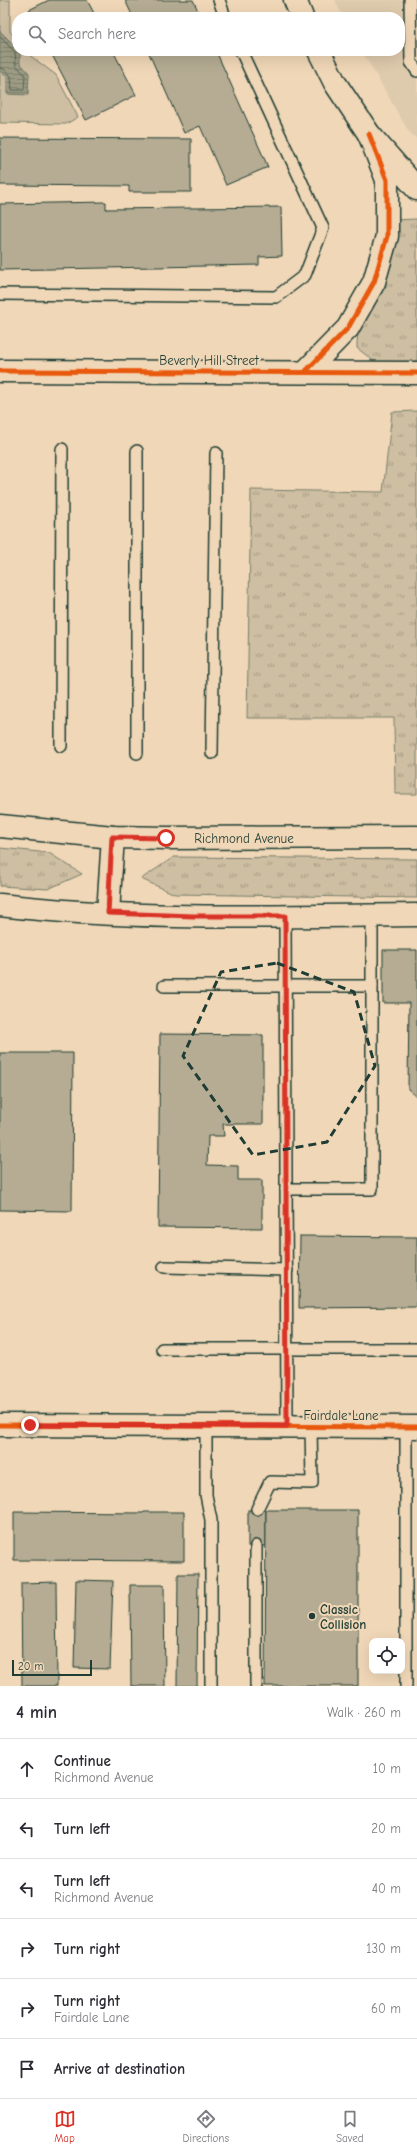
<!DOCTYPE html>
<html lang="en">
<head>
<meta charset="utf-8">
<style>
	body { margin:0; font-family:"Comic Neue",sans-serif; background:#f2f2f3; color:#2b2b33 }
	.controls { position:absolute; right:12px; bottom:12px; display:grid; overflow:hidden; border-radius:8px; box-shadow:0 4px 16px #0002 }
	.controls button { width:36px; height:36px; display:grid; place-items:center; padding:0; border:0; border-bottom:1px solid #e1e1e2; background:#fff; color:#2b2b33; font:20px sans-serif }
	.scale { position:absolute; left:12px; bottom:10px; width:80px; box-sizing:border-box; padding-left:4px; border:2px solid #1f3d34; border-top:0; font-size:11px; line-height:14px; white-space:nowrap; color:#1f3d34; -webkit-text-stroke:3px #f0d7b7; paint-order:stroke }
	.stop { position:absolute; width:12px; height:12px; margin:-9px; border:3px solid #d93025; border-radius:50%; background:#fff }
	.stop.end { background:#d93025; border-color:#fff; box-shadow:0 1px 4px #0008 }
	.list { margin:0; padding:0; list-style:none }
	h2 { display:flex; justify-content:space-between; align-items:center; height:52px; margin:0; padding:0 16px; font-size:17px }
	h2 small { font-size:13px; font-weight:400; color:#7c7c81 }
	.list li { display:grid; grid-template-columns:26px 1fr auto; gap:12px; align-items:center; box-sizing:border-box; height:60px; padding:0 16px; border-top:1px solid #e1e1e2 }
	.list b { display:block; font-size:15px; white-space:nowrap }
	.list p { margin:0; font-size:13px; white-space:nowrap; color:#7c7c81 }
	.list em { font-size:13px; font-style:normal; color:#7c7c81 }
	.icon { flex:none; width:22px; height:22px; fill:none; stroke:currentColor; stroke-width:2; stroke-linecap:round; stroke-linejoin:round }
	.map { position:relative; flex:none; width:417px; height:1686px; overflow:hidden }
	.search { position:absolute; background:#fff; box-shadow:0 4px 16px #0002; left:12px; right:12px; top:12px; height:44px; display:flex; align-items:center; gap:10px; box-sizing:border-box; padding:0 14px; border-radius:16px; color:#7c7c81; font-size:15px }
	.sheet { height:412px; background:#fff }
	nav { display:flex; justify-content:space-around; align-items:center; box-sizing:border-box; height:56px; border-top:1px solid #e1e1e2; background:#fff; font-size:11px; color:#7c7c81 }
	nav a { display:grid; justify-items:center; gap:2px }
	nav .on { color:#d93025 }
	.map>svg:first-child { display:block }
	.built { fill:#decaac }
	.grass { fill:url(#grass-tufts); stroke:#767e6b }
	.park { fill:#cebea2; stroke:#767e6b }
	.water { fill:url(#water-rules); stroke:#6b7563 }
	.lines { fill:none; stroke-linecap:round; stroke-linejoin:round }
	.shore { stroke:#516354; stroke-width:1 }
	.building { fill:#b5ac93; stroke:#1f3d34 }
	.lane-casing { stroke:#1f3d34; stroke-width:14 }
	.street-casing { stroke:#1f3d34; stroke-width:25 }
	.secondary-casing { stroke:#1f3d34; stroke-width:25 }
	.lane { stroke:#f0d7b7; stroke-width:11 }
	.street { stroke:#f0d7b7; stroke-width:22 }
	.secondary { stroke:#f0d7b7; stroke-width:22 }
	.cycleway-casing { stroke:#f0d7b7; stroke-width:8 }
	.cycleway { stroke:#e8590c; stroke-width:5 }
	.route { stroke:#d93025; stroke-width:5 }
	.marked { fill:none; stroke:#1f3d34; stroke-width:3; stroke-dasharray:8 5; stroke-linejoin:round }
	.poi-dot { fill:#1f3d34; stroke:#f0d7b7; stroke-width:1.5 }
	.labels { text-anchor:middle; stroke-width:4; stroke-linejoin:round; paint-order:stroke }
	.street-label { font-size:13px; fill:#1f3d34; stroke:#f0d7b7 }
	.poi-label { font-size:13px; font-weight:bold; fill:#1f3d34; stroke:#f0d7b7; text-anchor:start }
</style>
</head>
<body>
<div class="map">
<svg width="417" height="1686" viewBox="0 0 417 1686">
	<defs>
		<pattern id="grass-tufts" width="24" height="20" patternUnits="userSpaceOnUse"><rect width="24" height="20" fill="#cebea2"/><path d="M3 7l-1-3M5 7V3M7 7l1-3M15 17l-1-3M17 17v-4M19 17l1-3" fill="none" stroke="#a79c85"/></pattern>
		<pattern id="water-rules" width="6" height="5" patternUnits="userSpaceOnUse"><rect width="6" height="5" fill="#9d9b83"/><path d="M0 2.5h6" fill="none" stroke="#7f806c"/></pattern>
	</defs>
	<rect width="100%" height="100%" fill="#f0d7b7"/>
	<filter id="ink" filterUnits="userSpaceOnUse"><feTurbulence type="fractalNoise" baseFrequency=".025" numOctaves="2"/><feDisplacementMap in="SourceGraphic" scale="8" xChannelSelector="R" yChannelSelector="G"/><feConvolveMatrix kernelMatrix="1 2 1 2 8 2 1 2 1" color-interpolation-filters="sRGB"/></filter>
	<g filter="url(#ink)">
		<path class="built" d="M 335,0 L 417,0 L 417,139 L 409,132 L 362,51 L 400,51 L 400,17 L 343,17 Z"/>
		<g class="grass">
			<path d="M 417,219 L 417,362 L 375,362 L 357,348 C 355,317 388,277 396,247 C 398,240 395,228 394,220 Z"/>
			<path d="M 417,411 L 417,794 L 395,794 L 394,718 L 247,718 L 251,490 L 383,492 L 392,412 Z"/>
			<path d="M 0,848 L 49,853 L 82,874 L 48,889 L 0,886 Z"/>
			<path d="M 174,857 L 417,859 L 417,898 L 175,894 L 141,879 Z"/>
		</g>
		<path class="park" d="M 0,0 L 10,0 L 10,32 L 17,38 L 17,51 L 24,51 L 56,75 L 78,117 L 66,124 L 0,123 Z"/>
		<path class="water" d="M 0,31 L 17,48 L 17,51 L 20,51 L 20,63 L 29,73 L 28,95 L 7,94 L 7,77 L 0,71 Z"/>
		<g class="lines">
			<path class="shore" d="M 0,37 L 15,52 L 16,65 L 25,75 L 24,90 L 12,90 L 11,76 L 4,69 L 0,68"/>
		</g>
		<g class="building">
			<path d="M 49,0 L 87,0 L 96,17 L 33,17 L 29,10 Z"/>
			<path d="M 125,0 L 193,0 L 201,17 L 133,17 Z"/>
			<path d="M 50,51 L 113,51 L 136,95 L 86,120 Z"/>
			<path d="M 148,51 L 216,51 L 268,167 L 226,185 L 200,126 L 184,133 Z"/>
			<path d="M 0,138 L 191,139 L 191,192 L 129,192 L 129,186 L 0,185 Z"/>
			<path d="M 106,202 L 106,209 L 281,207 L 282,256 L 259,257 L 259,265 L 0,270 L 0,204 Z"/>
			<path d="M 383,950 L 417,950 L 417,1097 L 408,1089 L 409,1003 L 383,1003 Z"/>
			<path d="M 160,1034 L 263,1035 L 263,1124 L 223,1124 L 224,1136 L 208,1136 L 207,1165 L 238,1166 L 238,1180 L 262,1180 L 262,1228 L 158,1227 Z"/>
			<path d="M 0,1053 L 73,1053 L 72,1211 L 0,1210 Z"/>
			<path d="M 300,1236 L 417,1237 L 417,1307 L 299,1308 Z"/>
			<rect x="248" y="1510" width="18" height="36"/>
			<path d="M 266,1510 L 358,1510 L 358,1686 L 265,1686 Z"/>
			<path d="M 14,1512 L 143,1513 L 144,1512 L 184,1512 L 184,1561 L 14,1560 Z"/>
			<path d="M 178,1574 L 198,1574 L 197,1686 L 177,1686 Z"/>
			<path d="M 76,1580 L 113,1581 L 110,1669 L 74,1668 Z"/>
			<path d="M 56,1582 L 57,1686 L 22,1686 L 21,1583 Z"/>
			<path d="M 130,1585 L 164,1585 L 165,1686 L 131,1686 Z"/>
		</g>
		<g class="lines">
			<g class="lane-casing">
				<g id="lane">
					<path d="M 219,0 L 225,17"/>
					<path d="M 410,0 L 411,62 L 417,71"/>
					<path d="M 0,294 L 276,297 L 305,275 L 323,228 L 241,51"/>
					<path d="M 61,746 L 62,449"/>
					<path d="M 137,753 L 137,451"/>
					<path d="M 212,753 L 216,453"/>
					<path d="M 285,916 L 287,1426"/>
					<path d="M 164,986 L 372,986"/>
					<path d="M 286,1189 L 372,1189 L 372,916"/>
					<path d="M 164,1267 L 287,1270"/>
					<path d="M 162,1349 L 417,1349"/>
					<path d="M 206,1427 L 206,1495 L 211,1520 L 211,1686"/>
					<path d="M 257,1509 L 270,1482 L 312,1483 L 311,1426"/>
					<path d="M 256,1686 L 256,1546"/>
					<path d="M 406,1686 L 406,1427"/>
				</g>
			</g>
			<g class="street-casing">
				<path id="street" d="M 0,1425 L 417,1427"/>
			</g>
			<g class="secondary-casing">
				<g id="secondary">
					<path d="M 295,0 L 302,17"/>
					<path d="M 319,51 L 335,83 L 369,134 L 417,189"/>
					<path d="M 0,371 L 417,373"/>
					<path d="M 306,371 L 348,328 L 374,282 L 387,236 L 387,180 L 369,134"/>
					<path d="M 0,826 L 113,837 L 167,838 L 417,837"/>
					<path d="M 0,905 C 138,921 278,916 417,915"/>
					<path d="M 108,913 L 113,837"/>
				</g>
			</g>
			<use href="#lane" class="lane"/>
			<use href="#street" class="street"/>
			<use href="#secondary" class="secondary"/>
			<g class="cycleway-casing">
				<g id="cycleway">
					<path d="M 0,371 L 417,373"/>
					<path d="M 306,371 L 348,328 L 374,282 L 387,236 L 387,180 L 369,134"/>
					<path d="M 0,1425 L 417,1427"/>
				</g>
			</g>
			<use href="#cycleway" class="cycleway"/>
		</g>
	</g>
	<g class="lines" filter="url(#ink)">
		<path class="route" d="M 30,1425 L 287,1426 L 285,916 L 194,916 L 108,913 L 112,837 L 166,838"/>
	</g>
	<path class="marked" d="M 277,963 L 354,992 L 375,1066 L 327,1142 L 253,1155 L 183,1056 L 221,972 Z"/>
	<circle class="poi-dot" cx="312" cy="1616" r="4"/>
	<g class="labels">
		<g class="street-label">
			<text x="209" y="365">Beverly Hill Street</text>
			<text x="244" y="843">Richmond Avenue</text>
			<text x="341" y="1420">Fairdale Lane</text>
		</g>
		<g class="poi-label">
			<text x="320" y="1614">Classic<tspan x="320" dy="15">Collision</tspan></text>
		</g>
	</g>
</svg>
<div class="controls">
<button><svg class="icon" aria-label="locate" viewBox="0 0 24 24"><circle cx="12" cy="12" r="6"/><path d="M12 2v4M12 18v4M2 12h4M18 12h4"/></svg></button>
</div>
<div class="scale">20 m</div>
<div class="stop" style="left:166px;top:838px"></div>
<div class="stop end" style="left:30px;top:1425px"></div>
<div class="search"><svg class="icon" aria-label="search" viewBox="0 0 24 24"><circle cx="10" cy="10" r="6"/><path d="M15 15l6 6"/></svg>Search here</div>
</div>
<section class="sheet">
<h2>4 min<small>Walk · 260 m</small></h2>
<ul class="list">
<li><svg class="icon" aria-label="ahead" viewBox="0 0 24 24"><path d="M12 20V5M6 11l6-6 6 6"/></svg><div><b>Continue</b><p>Richmond Avenue</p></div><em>10 m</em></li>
<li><svg class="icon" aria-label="left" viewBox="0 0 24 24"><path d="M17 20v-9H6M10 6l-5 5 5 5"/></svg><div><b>Turn left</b></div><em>20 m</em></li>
<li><svg class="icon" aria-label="left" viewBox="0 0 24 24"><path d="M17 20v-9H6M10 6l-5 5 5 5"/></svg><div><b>Turn left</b><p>Richmond Avenue</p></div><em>40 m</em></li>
<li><svg class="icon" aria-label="right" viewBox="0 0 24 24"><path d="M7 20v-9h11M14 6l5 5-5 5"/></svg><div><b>Turn right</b></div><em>130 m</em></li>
<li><svg class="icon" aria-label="right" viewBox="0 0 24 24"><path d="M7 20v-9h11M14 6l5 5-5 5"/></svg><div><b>Turn right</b><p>Fairdale Lane</p></div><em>60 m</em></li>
<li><svg class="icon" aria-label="arrive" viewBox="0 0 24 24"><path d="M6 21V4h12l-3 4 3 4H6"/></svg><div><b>Arrive at destination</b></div></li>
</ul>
</section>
<nav>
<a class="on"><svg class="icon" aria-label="map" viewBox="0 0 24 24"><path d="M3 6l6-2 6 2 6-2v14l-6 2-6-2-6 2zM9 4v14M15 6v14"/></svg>Map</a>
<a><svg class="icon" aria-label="directions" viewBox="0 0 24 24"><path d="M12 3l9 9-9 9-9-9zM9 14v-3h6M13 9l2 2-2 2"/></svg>Directions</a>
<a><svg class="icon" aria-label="saved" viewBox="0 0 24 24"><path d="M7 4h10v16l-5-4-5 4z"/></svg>Saved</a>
</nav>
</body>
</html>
